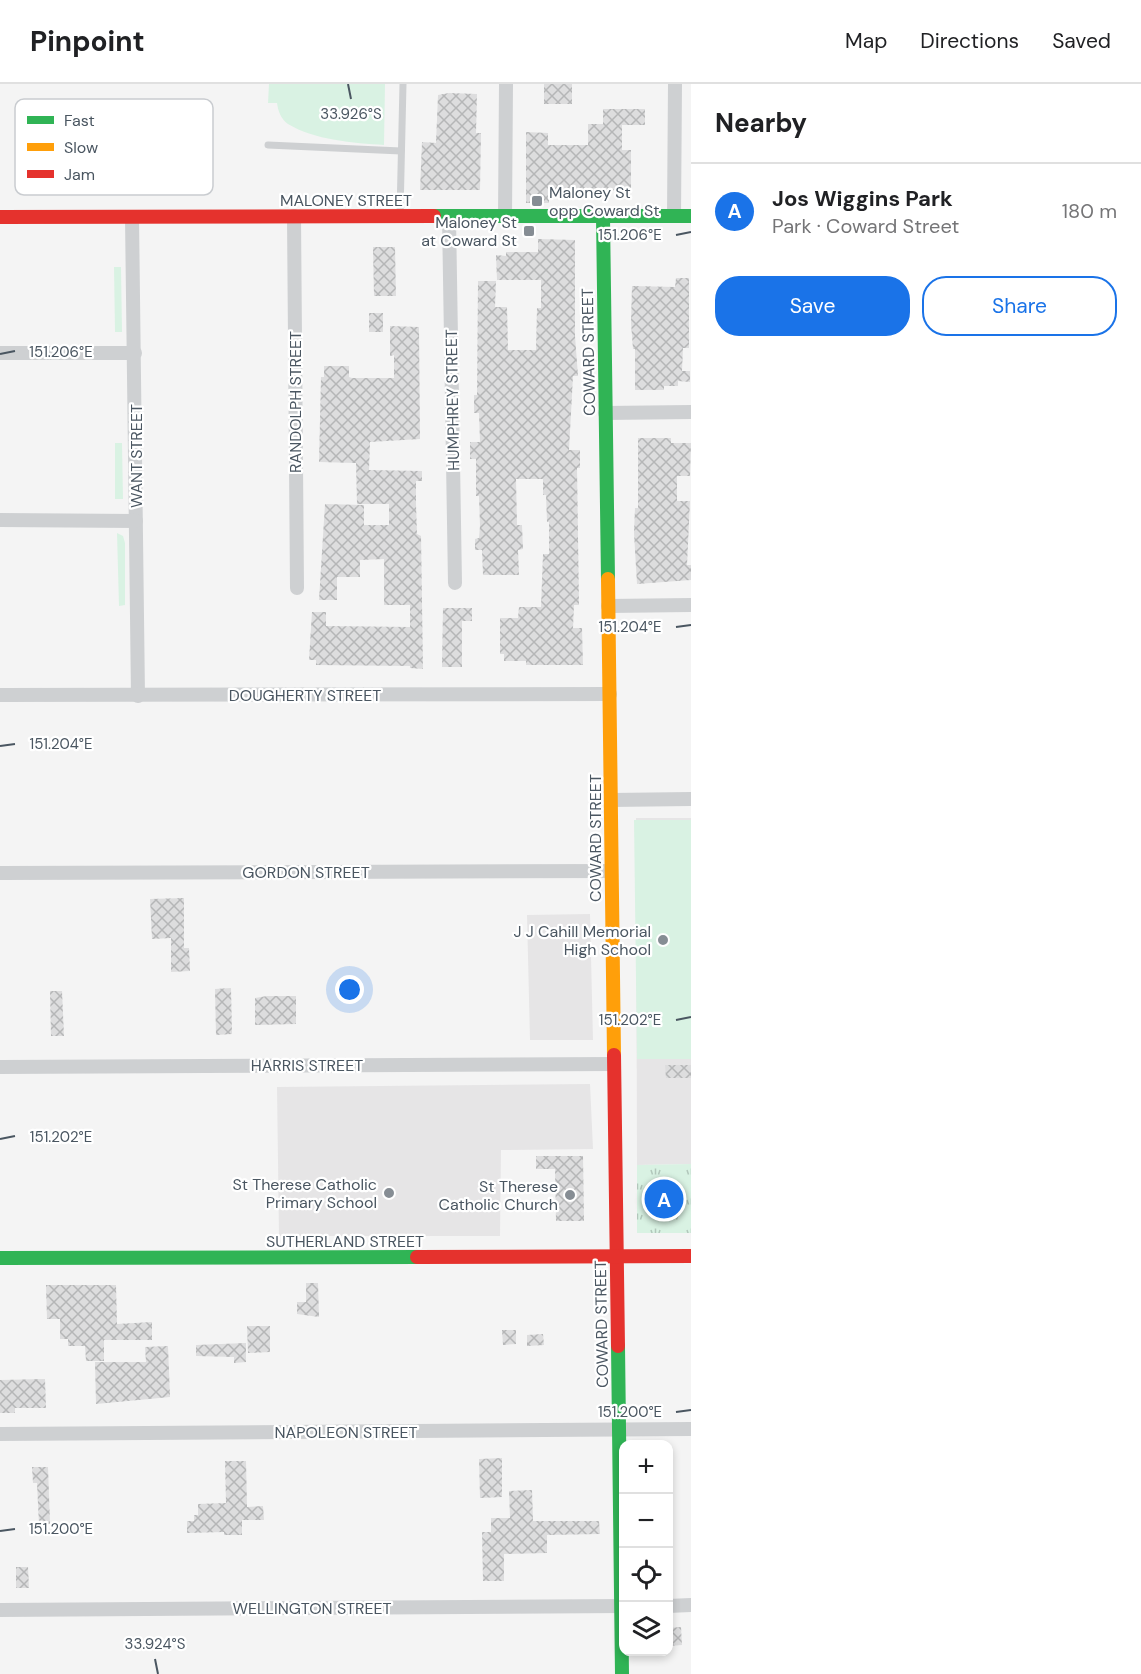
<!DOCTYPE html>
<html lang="en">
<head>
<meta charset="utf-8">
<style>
	body { margin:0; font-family:"DM Sans",sans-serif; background:#f2f2f2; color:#202124 }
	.controls { position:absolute; right:18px; bottom:18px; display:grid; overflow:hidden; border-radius:12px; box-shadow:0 3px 9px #0003 }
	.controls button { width:54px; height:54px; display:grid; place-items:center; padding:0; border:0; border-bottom:2px solid #e0e0e0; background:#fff; color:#202124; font:30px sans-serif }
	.you { position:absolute; left:350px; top:906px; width:21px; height:21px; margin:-15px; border:4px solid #fff; border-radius:50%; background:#1a73e8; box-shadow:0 0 0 9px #1a73e833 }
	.badge { display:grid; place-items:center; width:39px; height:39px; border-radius:50%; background:#1a73e8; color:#fff; font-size:20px; font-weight:700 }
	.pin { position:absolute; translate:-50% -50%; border:3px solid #fff; box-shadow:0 2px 6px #0006 }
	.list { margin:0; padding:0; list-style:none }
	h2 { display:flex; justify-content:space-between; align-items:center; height:78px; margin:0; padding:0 24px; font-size:26px }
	h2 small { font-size:20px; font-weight:400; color:#757577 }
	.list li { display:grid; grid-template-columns:39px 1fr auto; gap:18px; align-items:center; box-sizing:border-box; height:96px; padding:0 24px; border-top:2px solid #e0e0e0 }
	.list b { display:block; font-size:22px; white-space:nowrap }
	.list p { margin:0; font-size:20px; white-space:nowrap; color:#757577 }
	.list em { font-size:20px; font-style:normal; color:#757577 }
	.actions { display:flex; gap:12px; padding:18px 24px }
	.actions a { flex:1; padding:14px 0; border:2px solid #1a73e8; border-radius:24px; text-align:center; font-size:21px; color:#1a73e8 }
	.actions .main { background:#1a73e8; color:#fff }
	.icon { flex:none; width:33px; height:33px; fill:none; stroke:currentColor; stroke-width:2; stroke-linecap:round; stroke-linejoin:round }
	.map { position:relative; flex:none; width:691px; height:1590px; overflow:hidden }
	header { display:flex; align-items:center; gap:36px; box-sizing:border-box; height:84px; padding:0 30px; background:#fff; border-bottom:2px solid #e0e0e0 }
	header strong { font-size:28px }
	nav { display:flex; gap:33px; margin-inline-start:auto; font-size:21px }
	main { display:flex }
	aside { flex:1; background:#fff }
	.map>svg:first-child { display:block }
	.education { fill:#e6e5e6 }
	.grass { fill:#d9f2e3 }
	.park { fill:url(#park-tufts) }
	.building { fill:url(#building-cross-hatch) }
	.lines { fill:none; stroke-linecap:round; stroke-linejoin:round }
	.lane { stroke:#ced0d2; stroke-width:7 }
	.street { stroke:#ced0d2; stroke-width:14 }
	.fast { stroke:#30b455; stroke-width:14 }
	.slow { stroke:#ff9f0a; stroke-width:14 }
	.jam { stroke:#e5322d; stroke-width:14 }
	.ticks { fill:none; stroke:#4a5661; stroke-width:2 }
	.poi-dot { fill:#868d94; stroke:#fff; stroke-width:2 }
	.labels { text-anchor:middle; stroke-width:4.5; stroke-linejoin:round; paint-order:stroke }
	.poi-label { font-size:16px; fill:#4a5661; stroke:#fff; text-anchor:end }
	.street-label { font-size:16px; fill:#4a5661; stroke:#fff }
	.key { fill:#fff; stroke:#c9ccd0; stroke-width:1.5 }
	.key-label { font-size:16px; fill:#4a5661 }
	.ticks-label { font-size:15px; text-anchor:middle; fill:#4a5661; stroke:#fff; stroke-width:4.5; stroke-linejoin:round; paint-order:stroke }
</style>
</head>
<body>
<header>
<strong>Pinpoint</strong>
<nav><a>Map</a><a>Directions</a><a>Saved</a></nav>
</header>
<main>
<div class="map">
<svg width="691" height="1590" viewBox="0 0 691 1590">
	<defs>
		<pattern id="park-tufts" width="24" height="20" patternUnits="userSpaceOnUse" patternTransform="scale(1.5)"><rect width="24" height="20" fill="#d9f2e3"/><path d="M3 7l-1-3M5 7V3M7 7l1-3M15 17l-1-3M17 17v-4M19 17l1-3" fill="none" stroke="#b2c7bb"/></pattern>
		<pattern id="building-cross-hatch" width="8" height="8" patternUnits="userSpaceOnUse" patternTransform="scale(1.5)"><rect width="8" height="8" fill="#ddddde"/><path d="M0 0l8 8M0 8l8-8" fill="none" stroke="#b5b6b7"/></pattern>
	</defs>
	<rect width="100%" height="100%" fill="#f4f4f4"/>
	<g class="education">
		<path d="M 636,734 L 691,734 L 691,1080 L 637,1081 Z"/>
		<path d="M 590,830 L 593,956 L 530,956 L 527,831 Z"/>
		<path d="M 590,1000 L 593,1065 L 501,1066 L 500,1152 L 279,1152 L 277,1003 Z"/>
	</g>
	<g class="grass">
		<path d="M 269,0 L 385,0 L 384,61 C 354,59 314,56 288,40 C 281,35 278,27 277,19 L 268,19 Z"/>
		<path d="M 114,183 L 121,183 L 122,248 L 115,248 Z"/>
		<path d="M 115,359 L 122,359 L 123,415 L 115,415 Z"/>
		<path d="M 117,449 L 123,452 L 125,459 L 125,521 L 119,522 Z"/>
		<path d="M 634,736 L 691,736 L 691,975 L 637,975 Z"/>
	</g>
	<path class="park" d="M 691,1080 L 691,1149 L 637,1149 L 637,1081 Z"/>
	<g class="building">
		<rect x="544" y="0" width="28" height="20"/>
		<path d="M 449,9 L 477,10 L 476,49 L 481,49 L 480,106 L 420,106 L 422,58 L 436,59 L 438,11 Z"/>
		<path d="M 603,25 L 645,25 L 645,41 L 622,41 L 622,66 L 631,66 L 631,106 L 549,107 L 549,119 L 526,119 L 526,48 L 548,49 L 548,61 L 588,61 L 588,40 L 603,40 Z"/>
		<path d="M 538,155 L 575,156 L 575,252 L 578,292 L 573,292 L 569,366 L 580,366 L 580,384 L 577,384 L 579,521 L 574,521 L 573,544 L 582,544 L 583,581 L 526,581 L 526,577 L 504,577 L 504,570 L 500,570 L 500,534 L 518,534 L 519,523 L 541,523 L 543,470 L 549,470 L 549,438 L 547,438 L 546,411 L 543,411 L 543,395 L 516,395 L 517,441 L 522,441 L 523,465 L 518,466 L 519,491 L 483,491 L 482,466 L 475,466 L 475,455 L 479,454 L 480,442 L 479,412 L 476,412 L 476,375 L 470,375 L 470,358 L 480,358 L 479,329 L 474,329 L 474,311 L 477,311 L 478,197 L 496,197 L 495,223 L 507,223 L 508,266 L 536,266 L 537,224 L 541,224 L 541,196 L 497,196 L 496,171 L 506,172 L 506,168 L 538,168 Z"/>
		<path d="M 373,163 L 395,163 L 396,212 L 374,212 Z"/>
		<path d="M 676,194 L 689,194 L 689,264 L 683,264 L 682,287 L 690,287 L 690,298 L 678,297 L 678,302 L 664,302 L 664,306 L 635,306 L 635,265 L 633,265 L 631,239 L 632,202 L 675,203 Z"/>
		<rect x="369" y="229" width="14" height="19"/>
		<path d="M 390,242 L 419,243 L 420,355 L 370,358 L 369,386 L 422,387 L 422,397 L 416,397 L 416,420 L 417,450 L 421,452 L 423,585 L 410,584 L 410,582 L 316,581 L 316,576 L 309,576 L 312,528 L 326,528 L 326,542 L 410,543 L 410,521 L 384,521 L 384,475 L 360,476 L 360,493 L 337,493 L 337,516 L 319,516 L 325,420 L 364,421 L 364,441 L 389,441 L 389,420 L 357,420 L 356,379 L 319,378 L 321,293 L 324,293 L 324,282 L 349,282 L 349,293 L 352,294 L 394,294 L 394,271 L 390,272 Z"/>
		<path d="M 638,354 L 671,354 L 671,359 L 691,359 L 690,392 L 677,392 L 677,417 L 690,417 L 687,481 L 691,481 L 691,496 L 637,500 L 634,449 L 635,424 L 638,424 Z"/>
		<path d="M 443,524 L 472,524 L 472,537 L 462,537 L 462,583 L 442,583 Z"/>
		<path d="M 184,814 L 184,864 L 189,864 L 190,887 L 171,888 L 171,854 L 152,855 L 150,815 Z"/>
		<path d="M 231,904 L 232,950 L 216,951 L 215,905 Z"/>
		<path d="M 50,907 L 62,907 L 64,952 L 51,952 Z"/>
		<path d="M 267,912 L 296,912 L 296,940 L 255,941 L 255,914 Z"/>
		<path d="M 665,981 L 691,981 L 691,994 L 666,994 Z"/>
		<path d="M 536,1072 L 583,1072 L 584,1137 L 556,1137 L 555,1085 L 536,1085 Z"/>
		<path d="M 306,1199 L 318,1199 L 319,1233 L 297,1230 L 297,1218 L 306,1218 Z"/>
		<path d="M 46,1201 L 116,1201 L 117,1240 L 152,1238 L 152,1256 L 104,1256 L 104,1277 L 86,1277 L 85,1262 L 68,1262 L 68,1255 L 60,1255 L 60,1235 L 47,1235 Z"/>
		<path d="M 247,1242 L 270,1242 L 270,1268 L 248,1269 Z"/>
		<path d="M 502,1246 L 516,1246 L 516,1260 L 503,1261 Z"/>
		<path d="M 543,1250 L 544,1261 L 527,1262 L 527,1251 Z"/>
		<path d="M 246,1259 L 246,1278 L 234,1279 L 234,1273 L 196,1272 L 196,1261 Z"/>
		<path d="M 168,1262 L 170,1313 L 96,1320 L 95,1278 L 146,1278 L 145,1263 Z"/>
		<path d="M 45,1295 L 46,1324 L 15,1324 L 15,1329 L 0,1329 L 0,1296 Z"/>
		<path d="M 502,1374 L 502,1413 L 480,1414 L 479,1375 Z"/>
		<path d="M 225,1377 L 246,1377 L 247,1423 L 263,1422 L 264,1436 L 242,1436 L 242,1451 L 224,1451 L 224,1448 L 187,1449 L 187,1437 L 194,1437 L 194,1431 L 198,1431 L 198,1420 L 226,1419 Z"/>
		<path d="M 32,1383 L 48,1383 L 50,1440 L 39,1441 L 37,1399 L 33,1399 Z"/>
		<path d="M 532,1406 L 533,1437 L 599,1437 L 600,1450 L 547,1451 L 547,1469 L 504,1470 L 504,1497 L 483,1497 L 482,1448 L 491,1448 L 491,1434 L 510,1434 L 509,1407 Z"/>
		<path d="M 16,1483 L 28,1483 L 29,1504 L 16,1504 Z"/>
		<path d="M 681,1543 L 682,1561 L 669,1562 L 669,1544 Z"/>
	</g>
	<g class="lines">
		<g class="lane">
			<path d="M 268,61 L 401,67"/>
			<path d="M 400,130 L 403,0"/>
		</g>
		<g class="street">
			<path d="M 294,132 L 297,504"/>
			<path d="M 674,132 L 675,0"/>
			<path d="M 132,133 L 138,612"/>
			<path d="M 449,133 L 455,499"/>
			<path d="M 505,133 L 506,0"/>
			<path d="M 0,269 L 135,269"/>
			<path d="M 605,329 L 691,328"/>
			<path d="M 0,436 L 136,437"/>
			<path d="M 608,522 L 691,521"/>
			<path d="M 0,611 L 610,610"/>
			<path d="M 611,716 L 691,715"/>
			<path d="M 0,789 L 611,787"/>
			<path d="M 0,983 L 614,980"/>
			<path d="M 0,1350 L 691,1345"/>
			<path d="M 668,1522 L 691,1521"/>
			<path d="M 0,1526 L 624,1522"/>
		</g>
		<g class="fast">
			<path d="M 434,132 L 691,132"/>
			<path d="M 603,133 L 608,495"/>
			<path d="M 0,1174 L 417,1173"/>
			<path d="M 618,1262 L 622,1590"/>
		</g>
		<path class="slow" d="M 608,495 L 614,971"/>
		<g class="jam">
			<path d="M 0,133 L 434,132"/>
			<path d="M 614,971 L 618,1262"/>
			<path d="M 417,1173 L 691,1172"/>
		</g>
	</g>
	<path class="ticks" d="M 348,0 L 351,15M 676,151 L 691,148M 0,270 L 15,267M 676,543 L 691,541M 0,662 L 15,660M 676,936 L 691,933M 0,1055 L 15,1052M 676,1328 L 691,1326M 0,1447 L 15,1445M 155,1575 L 158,1590"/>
	<g class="poi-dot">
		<rect x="531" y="111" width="12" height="12" rx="3"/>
		<rect x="523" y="141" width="12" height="12" rx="3"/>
		<circle cx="663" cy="856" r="6"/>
		<circle cx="389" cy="1109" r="6"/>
		<circle cx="570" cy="1111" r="6"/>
	</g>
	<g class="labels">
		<g class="poi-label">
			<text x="549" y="114" text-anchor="start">Maloney St<tspan x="549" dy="18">opp Coward St</tspan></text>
			<text x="517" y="144">Maloney St<tspan x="517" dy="18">at Coward St</tspan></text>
			<text x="651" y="853">J J Cahill Memorial<tspan x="651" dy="18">High School</tspan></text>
			<text x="377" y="1106">St Therese Catholic<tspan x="377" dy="18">Primary School</tspan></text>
			<text x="558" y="1108">St Therese<tspan x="558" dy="18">Catholic Church</tspan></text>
		</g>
		<g class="street-label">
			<text x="346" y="122">MALONEY STREET</text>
			<text transform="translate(588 268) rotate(-91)" y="6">COWARD STREET</text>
			<text transform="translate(452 316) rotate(-91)" y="6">HUMPHREY STREET</text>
			<text transform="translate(295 318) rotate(-90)" y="6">RANDOLPH STREET</text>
			<text transform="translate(136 372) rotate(-90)" y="6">WANT STREET</text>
			<text x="305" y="617">DOUGHERTY STREET</text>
			<text transform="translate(595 754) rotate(-90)" y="6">COWARD STREET</text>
			<text x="306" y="794">GORDON STREET</text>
			<text x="307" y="987">HARRIS STREET</text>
			<text x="345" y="1163">SUTHERLAND STREET</text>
			<text transform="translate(601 1240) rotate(-91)" y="6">COWARD STREET</text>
			<text x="346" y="1354">NAPOLEON STREET</text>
			<text x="312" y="1530">WELLINGTON STREET</text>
		</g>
	</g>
	<rect x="15" y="15" width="198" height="96" rx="9" class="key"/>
	<rect x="27" y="32" width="27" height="8" fill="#30b455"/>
	<rect x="27" y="59" width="27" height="8" fill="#ff9f0a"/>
	<rect x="27" y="86" width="27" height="8" fill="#e5322d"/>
	<g class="key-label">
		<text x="64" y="42">Fast</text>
		<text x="64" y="69">Slow</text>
		<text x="64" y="96">Jam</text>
	</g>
	<g class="ticks-label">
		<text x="351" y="35">33.926°S</text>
		<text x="630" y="156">151.206°E</text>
		<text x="61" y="273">151.206°E</text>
		<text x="630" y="548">151.204°E</text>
		<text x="61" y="665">151.204°E</text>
		<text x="630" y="941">151.202°E</text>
		<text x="61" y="1058">151.202°E</text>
		<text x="630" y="1333">151.200°E</text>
		<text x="61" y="1450">151.200°E</text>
		<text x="155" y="1565">33.924°S</text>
	</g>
</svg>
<div class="controls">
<button>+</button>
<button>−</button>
<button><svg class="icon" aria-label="locate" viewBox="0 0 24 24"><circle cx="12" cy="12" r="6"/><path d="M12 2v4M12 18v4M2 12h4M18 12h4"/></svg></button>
<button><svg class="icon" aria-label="layers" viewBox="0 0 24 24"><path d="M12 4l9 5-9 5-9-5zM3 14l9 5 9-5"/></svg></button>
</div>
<div class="you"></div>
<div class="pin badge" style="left:664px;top:1115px">A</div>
</div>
<aside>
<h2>Nearby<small></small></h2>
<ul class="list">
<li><span class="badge">A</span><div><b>Jos Wiggins Park</b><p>Park · Coward Street</p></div><em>180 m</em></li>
</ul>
<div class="actions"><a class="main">Save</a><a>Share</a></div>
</aside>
</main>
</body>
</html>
